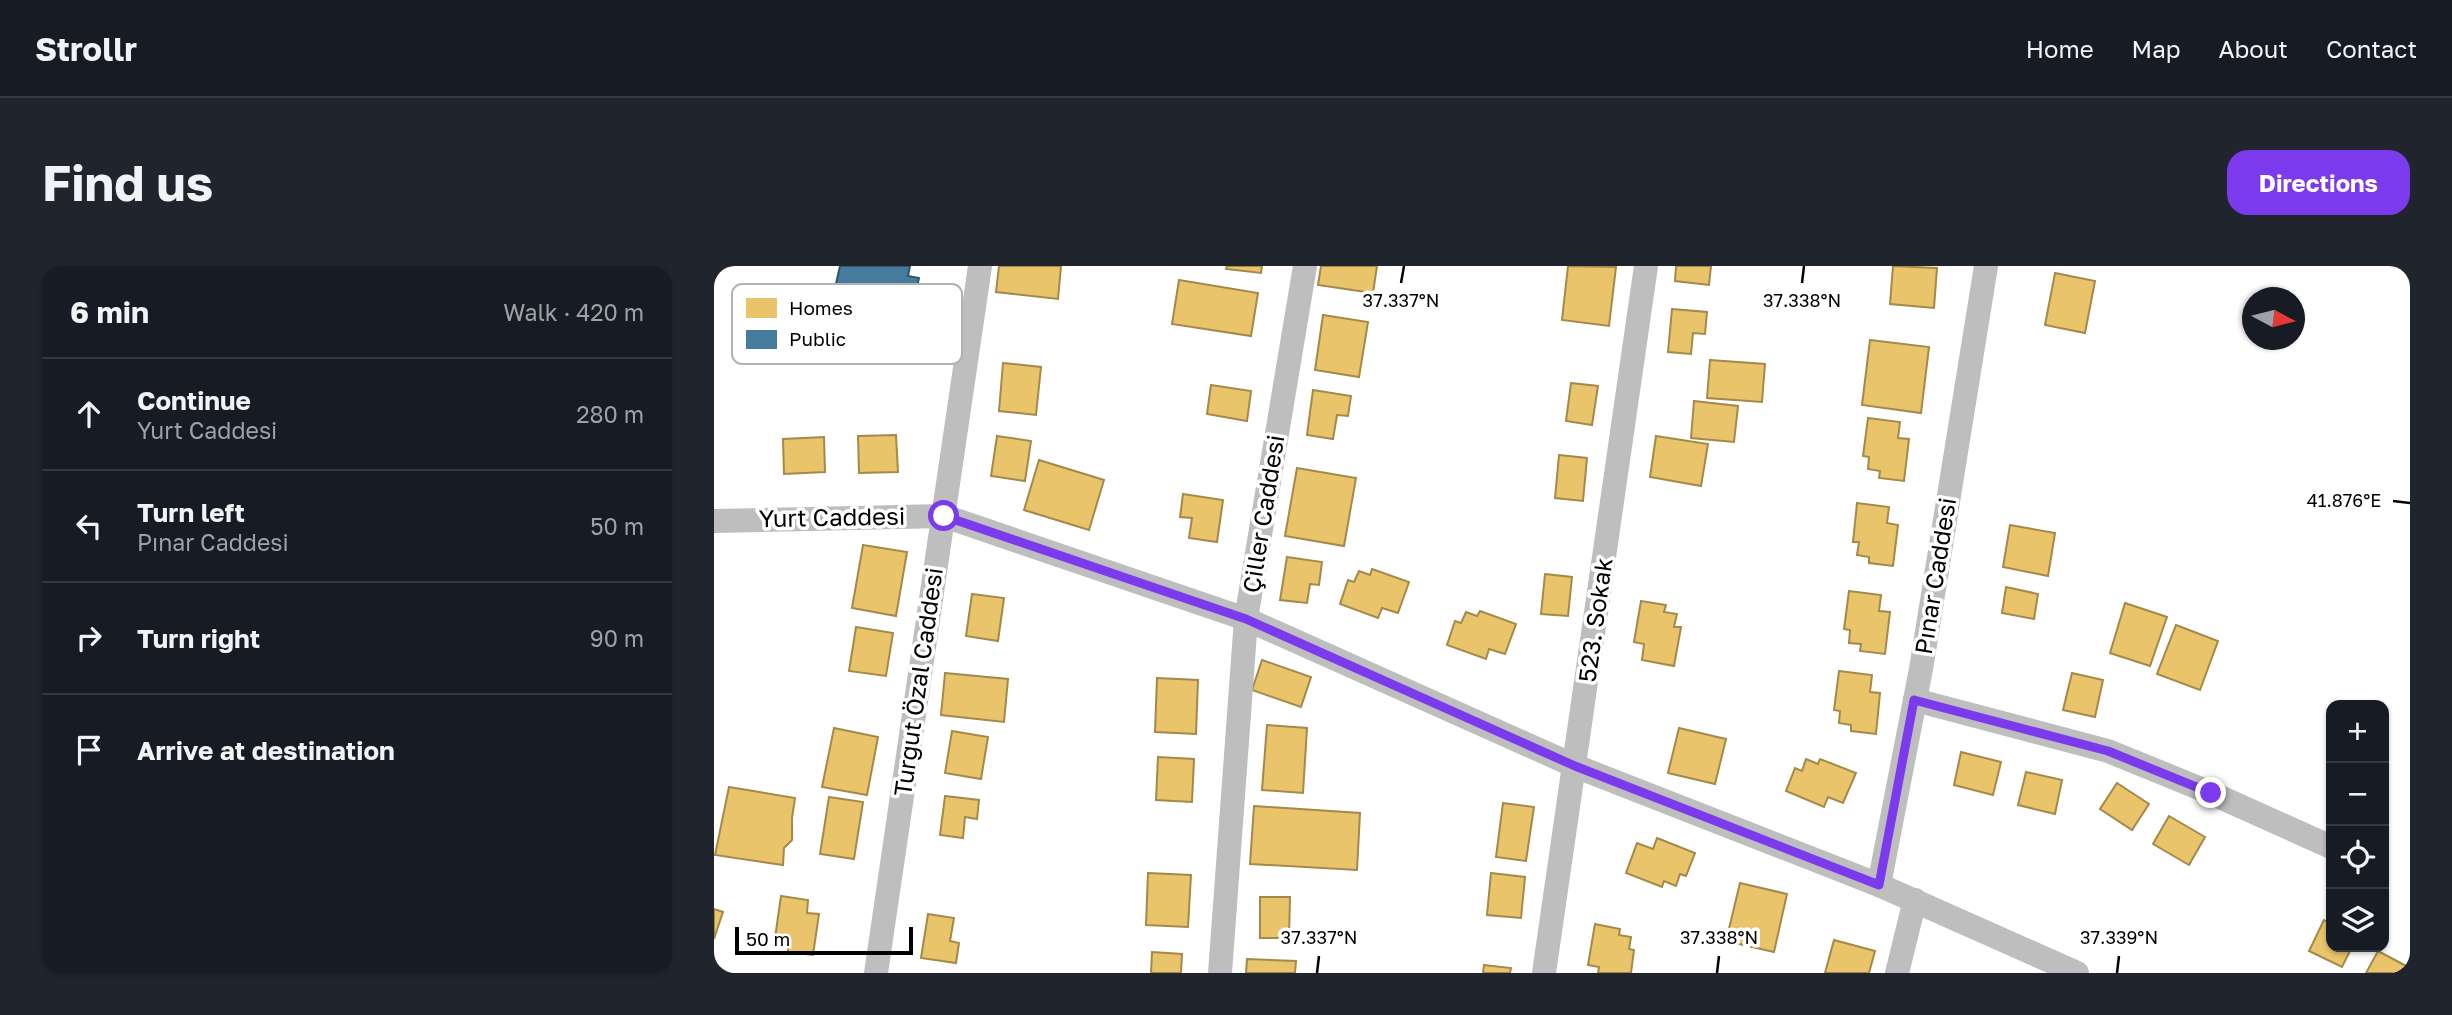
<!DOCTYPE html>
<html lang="en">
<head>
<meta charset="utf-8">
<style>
	body { margin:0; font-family:"Golos Text",sans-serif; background:#20242c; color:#f1f3f6 }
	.controls { position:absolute; right:21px; bottom:21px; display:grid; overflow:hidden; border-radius:14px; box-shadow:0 2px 5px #0004 }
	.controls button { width:63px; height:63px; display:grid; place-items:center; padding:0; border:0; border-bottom:2px solid #363941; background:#171b24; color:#f1f3f6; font:35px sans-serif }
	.compass { position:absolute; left:1528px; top:21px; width:63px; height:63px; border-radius:50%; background:#171b24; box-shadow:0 2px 5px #0004; rotate:97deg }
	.scale { position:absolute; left:21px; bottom:18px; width:178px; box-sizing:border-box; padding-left:7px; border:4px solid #000; border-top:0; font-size:19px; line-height:24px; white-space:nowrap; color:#000; -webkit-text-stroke:5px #fff; paint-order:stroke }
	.stop { position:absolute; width:21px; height:21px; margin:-16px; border:5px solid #7c3aed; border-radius:50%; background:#fff }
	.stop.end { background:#7c3aed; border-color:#fff; box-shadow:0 2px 7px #0008 }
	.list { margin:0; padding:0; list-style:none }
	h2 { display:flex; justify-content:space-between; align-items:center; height:91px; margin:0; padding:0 28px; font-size:30px }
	h2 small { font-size:23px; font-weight:400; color:#9ea1a6 }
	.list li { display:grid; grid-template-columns:46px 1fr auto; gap:21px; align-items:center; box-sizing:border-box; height:112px; padding:0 28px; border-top:2px solid #363941 }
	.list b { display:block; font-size:26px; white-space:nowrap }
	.list p { margin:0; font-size:23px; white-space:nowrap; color:#9ea1a6 }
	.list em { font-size:23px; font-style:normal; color:#9ea1a6 }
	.icon { flex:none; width:38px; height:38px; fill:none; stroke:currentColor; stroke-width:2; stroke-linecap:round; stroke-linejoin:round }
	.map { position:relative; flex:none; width:1696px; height:707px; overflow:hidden; border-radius:21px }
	header { display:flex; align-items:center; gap:42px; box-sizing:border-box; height:98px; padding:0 35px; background:#171b24; border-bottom:2px solid #363941 }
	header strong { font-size:33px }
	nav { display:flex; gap:38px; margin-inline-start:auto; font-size:24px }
	.intro { display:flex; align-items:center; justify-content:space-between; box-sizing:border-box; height:168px; padding:0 42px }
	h1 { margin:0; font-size:49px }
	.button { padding:18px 32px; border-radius:21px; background:#7c3aed; color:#fff; font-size:24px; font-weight:700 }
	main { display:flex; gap:42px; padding:0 42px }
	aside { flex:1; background:#171b24; border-radius:21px; box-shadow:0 2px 5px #0004 }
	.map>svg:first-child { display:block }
	.homes { fill:#e9c46a; stroke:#a3894a; stroke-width:2 }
	.public { fill:#457b9d; stroke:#30566e; stroke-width:2 }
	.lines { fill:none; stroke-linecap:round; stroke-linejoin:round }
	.minor { stroke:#bebebe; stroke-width:24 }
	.route { stroke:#7c3aed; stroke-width:9 }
	.ticks { fill:none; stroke:#000; stroke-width:2.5 }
	.labels { text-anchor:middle; stroke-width:7; stroke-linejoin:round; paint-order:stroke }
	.street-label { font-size:24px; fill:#000; stroke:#fff }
	.key { fill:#fff; stroke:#b2b2b2; stroke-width:2 }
	.key-label { font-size:19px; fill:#000 }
	.ticks-label { font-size:18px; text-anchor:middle; fill:#000; stroke:#fff; stroke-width:7; stroke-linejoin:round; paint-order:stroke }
</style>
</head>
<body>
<header>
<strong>Strollr</strong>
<nav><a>Home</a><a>Map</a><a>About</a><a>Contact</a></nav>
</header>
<div class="intro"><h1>Find us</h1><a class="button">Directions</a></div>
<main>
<aside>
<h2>6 min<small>Walk · 420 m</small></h2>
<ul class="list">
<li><svg class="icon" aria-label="ahead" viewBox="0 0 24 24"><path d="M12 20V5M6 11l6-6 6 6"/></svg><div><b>Continue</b><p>Yurt Caddesi</p></div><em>280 m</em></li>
<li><svg class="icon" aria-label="left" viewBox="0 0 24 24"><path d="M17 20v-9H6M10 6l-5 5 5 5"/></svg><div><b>Turn left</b><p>Pınar Caddesi</p></div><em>50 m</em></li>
<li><svg class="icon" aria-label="right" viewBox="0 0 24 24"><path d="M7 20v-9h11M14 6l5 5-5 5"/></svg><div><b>Turn right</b></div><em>90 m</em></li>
<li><svg class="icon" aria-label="arrive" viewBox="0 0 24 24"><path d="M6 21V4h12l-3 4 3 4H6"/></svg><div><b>Arrive at destination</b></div></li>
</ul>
</aside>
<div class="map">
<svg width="1696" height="707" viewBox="0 0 1696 707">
	<rect width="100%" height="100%" fill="#fff"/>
	<g class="homes">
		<path d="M 285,0 L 347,0 L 344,33 L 282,26 Z"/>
		<path d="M 513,0 L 548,0 L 547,7 L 512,3 Z"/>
		<path d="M 607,0 L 663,0 L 659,27 L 604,19 Z"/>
		<path d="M 854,0 L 902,1 L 895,60 L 848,54 Z"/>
		<path d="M 962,0 L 997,0 L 995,19 L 961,15 Z"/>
		<path d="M 1179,0 L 1223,2 L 1220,42 L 1176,38 Z"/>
		<path d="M 1341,7 L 1381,15 L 1371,67 L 1331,59 Z"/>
		<path d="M 465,14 L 544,27 L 537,70 L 458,58 Z"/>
		<path d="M 958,43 L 993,46 L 991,68 L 979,67 L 977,88 L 954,86 Z"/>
		<path d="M 609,49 L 654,56 L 645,111 L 601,104 Z"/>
		<path d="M 1156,74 L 1215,81 L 1207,147 L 1148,139 Z"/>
		<path d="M 996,94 L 1051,98 L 1048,136 L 993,132 Z"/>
		<path d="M 289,97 L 327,101 L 322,149 L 285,145 Z"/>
		<path d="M 857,117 L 884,120 L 878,159 L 852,155 Z"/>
		<path d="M 497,119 L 537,125 L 533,155 L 493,148 Z"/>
		<path d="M 599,124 L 637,130 L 634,150 L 623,149 L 619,173 L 593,169 Z"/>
		<path d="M 980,135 L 1024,140 L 1020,176 L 977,172 Z"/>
		<path d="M 1154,152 L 1186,156 L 1184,172 L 1195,173 L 1190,215 L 1165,212 L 1166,205 L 1154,203 L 1155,191 L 1149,190 Z"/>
		<path d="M 182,169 L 184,206 L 145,207 L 144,170 Z"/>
		<path d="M 283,170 L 317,175 L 311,215 L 277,210 Z"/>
		<path d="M 942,170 L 994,178 L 987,220 L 936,211 Z"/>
		<path d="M 110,171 L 111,206 L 70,208 L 69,173 Z"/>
		<path d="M 845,189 L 873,192 L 869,235 L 841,232 Z"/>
		<path d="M 325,194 L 390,214 L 375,264 L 310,244 Z"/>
		<path d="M 583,202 L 642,212 L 630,280 L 571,270 Z"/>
		<path d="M 469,228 L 509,234 L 503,276 L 475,272 L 478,252 L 466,251 Z"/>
		<path d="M 1143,237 L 1175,241 L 1173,257 L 1184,259 L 1179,300 L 1155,297 L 1155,291 L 1143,289 L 1145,276 L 1139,276 Z"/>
		<path d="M 1296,259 L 1341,267 L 1334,310 L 1289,301 Z"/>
		<path d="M 149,279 L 193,286 L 182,350 L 138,342 Z"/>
		<path d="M 573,291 L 608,296 L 605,319 L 596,318 L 593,337 L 566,334 Z"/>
		<path d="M 658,303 L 695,316 L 684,347 L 668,342 L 664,352 L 626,338 L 634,314 L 640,316 L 645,305 L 656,309 Z"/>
		<path d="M 831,308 L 858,311 L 854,350 L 827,348 Z"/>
		<path d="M 1292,321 L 1324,328 L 1320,353 L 1288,347 Z"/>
		<path d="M 1135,325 L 1167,329 L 1165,345 L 1176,346 L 1171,388 L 1146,385 L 1147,378 L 1135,377 L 1136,364 L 1130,363 Z"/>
		<path d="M 258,328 L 290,332 L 284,375 L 252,370 Z"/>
		<path d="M 927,335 L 952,339 L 950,346 L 963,348 L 960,361 L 967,361 L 960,400 L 928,394 L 930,378 L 920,376 Z"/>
		<path d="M 1411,337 L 1453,351 L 1436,400 L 1396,387 Z"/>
		<path d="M 766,345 L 802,358 L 791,388 L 775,383 L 772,393 L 733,379 L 741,355 L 747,357 L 752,346 L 763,350 Z"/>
		<path d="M 1462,359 L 1504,375 L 1486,424 L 1443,408 Z"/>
		<path d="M 142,361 L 179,367 L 172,410 L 135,405 Z"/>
		<path d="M 548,394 L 597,411 L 587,441 L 538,424 Z"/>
		<path d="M 1125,405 L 1158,409 L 1156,426 L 1166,427 L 1162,468 L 1137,465 L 1137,459 L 1125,457 L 1126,445 L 1120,444 Z"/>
		<path d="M 231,407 L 294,413 L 290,456 L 227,449 Z"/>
		<path d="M 1358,407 L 1389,414 L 1381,451 L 1349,444 Z"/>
		<path d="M 443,412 L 484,414 L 482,468 L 441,466 Z"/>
		<path d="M 553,459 L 593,462 L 589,527 L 548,524 Z"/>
		<path d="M 120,462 L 164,471 L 153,529 L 108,521 Z"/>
		<path d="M 965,462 L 1012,473 L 1001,518 L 954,507 Z"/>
		<path d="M 238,465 L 274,471 L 267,513 L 231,507 Z"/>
		<path d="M 1247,486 L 1287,496 L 1279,529 L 1240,519 Z"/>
		<path d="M 444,491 L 480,493 L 478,536 L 442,534 Z"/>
		<path d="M 1092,493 L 1104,498 L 1106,493 L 1142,507 L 1129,537 L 1114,531 L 1110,541 L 1072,525 L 1081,502 L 1088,505 Z"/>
		<path d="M 1312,506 L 1348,514 L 1341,548 L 1304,539 Z"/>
		<path d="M 1403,517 L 1435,538 L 1418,564 L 1386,543 Z"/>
		<path d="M 15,521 L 81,532 L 78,552 L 78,574 L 70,582 L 69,599 L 1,589 Z"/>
		<path d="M 231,530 L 265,534 L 263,553 L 251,551 L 249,572 L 226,569 Z"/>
		<path d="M 115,531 L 149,536 L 140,593 L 106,588 Z"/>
		<path d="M 789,537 L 820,541 L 812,595 L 782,591 Z"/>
		<path d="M 540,540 L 646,547 L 643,604 L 536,598 Z"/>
		<path d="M 1455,550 L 1491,571 L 1475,599 L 1439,578 Z"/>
		<path d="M 943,572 L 981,587 L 972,610 L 966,608 L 962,620 L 950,615 L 948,621 L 912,607 L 923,577 L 939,583 Z"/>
		<path d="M 434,607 L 477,609 L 474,661 L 432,659 Z"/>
		<path d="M 777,607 L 811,611 L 807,652 L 773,649 Z"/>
		<path d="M 1026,617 L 1073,628 L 1060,686 L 1012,675 Z"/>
		<path d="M 67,630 L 94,634 L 93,647 L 105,648 L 99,689 L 74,686 L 74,681 L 60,679 Z"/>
		<path d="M 546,631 L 576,631 L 575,672 L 546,672 Z"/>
		<path d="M 0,643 L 9,646 L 0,673 Z"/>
		<path d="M 214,648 L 240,652 L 236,675 L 245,677 L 242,697 L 207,692 Z"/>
		<path d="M 1610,654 L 1617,658 L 1617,681 L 1638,681 L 1628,701 L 1595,685 Z"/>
		<path d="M 881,658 L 906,663 L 905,669 L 917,671 L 915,683 L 920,684 L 917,707 L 884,707 L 885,701 L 874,699 Z"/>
		<path d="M 1120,674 L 1161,685 L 1155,707 L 1111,707 Z"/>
		<path d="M 1664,685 L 1696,702 L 1693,707 L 1652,707 Z"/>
		<path d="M 438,686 L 468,688 L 467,707 L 437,707 Z"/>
		<path d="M 533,693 L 582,695 L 581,707 L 532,707 Z"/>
		<path d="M 770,699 L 797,702 L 796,707 L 769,707 Z"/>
	</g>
	<path class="public" d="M 126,0 L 196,0 L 194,10 L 205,12 L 201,31 L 190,29 L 187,41 L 178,39 L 176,48 L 118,35 Z"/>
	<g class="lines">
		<g class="minor">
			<path d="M 0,255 L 230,250 L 532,353 L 861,500 L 1165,619 L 1363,707"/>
			<path d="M 1201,434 L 1394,485 L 1497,527 L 1617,581"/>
			<path d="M 1165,619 L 1207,403 L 1272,0"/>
			<path d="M 162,707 L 266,0"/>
			<path d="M 506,707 L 532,353 L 591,0"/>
			<path d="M 830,707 L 932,0"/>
			<path d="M 1183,707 L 1201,634"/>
		</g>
	</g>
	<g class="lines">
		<path class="route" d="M 230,250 L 532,353 L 861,500 L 1165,619 L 1200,434 L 1394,485 L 1497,527"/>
	</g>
	<path class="ticks" d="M 687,17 L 690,0M 1088,17 L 1090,0M 1679,235 L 1696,237M 603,707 L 605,690M 1003,707 L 1005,690M 1403,707 L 1405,690"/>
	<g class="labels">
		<g class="street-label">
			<text transform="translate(550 248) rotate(-81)" y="8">Çiller Caddesi</text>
			<text transform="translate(118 252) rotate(-1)" y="8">Yurt Caddesi</text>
			<text transform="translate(1222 310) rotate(-81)" y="8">Pınar Caddesi</text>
			<text transform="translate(882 354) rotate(-82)" y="8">523. Sokak</text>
			<text transform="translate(205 416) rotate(-82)" y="8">Turgut Özal Caddesi</text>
		</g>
	</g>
	<rect x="18" y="18" width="230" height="80" rx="10" class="key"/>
	<rect x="32" y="32" width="31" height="20" fill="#e9c46a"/>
	<rect x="32" y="64" width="31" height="19" fill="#457b9d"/>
	<g class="key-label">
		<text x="75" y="49">Homes</text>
		<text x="75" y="80">Public</text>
	</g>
	<g class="ticks-label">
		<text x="687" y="41">37.337°N</text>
		<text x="1088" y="41">37.338°N</text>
		<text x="1630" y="241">41.876°E</text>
		<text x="605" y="678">37.337°N</text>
		<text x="1005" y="678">37.338°N</text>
		<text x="1405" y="678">37.339°N</text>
	</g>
</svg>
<div class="controls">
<button>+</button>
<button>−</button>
<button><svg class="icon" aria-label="locate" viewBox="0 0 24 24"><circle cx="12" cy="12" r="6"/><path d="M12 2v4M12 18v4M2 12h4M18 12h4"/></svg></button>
<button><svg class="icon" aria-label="layers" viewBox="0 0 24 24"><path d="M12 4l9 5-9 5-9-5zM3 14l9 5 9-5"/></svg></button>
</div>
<svg class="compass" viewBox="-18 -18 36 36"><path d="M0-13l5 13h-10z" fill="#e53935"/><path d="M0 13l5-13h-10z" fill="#9ea1a6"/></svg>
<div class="scale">50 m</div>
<div class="stop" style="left:230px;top:250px"></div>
<div class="stop end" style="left:1497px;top:527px"></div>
</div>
</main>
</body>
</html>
